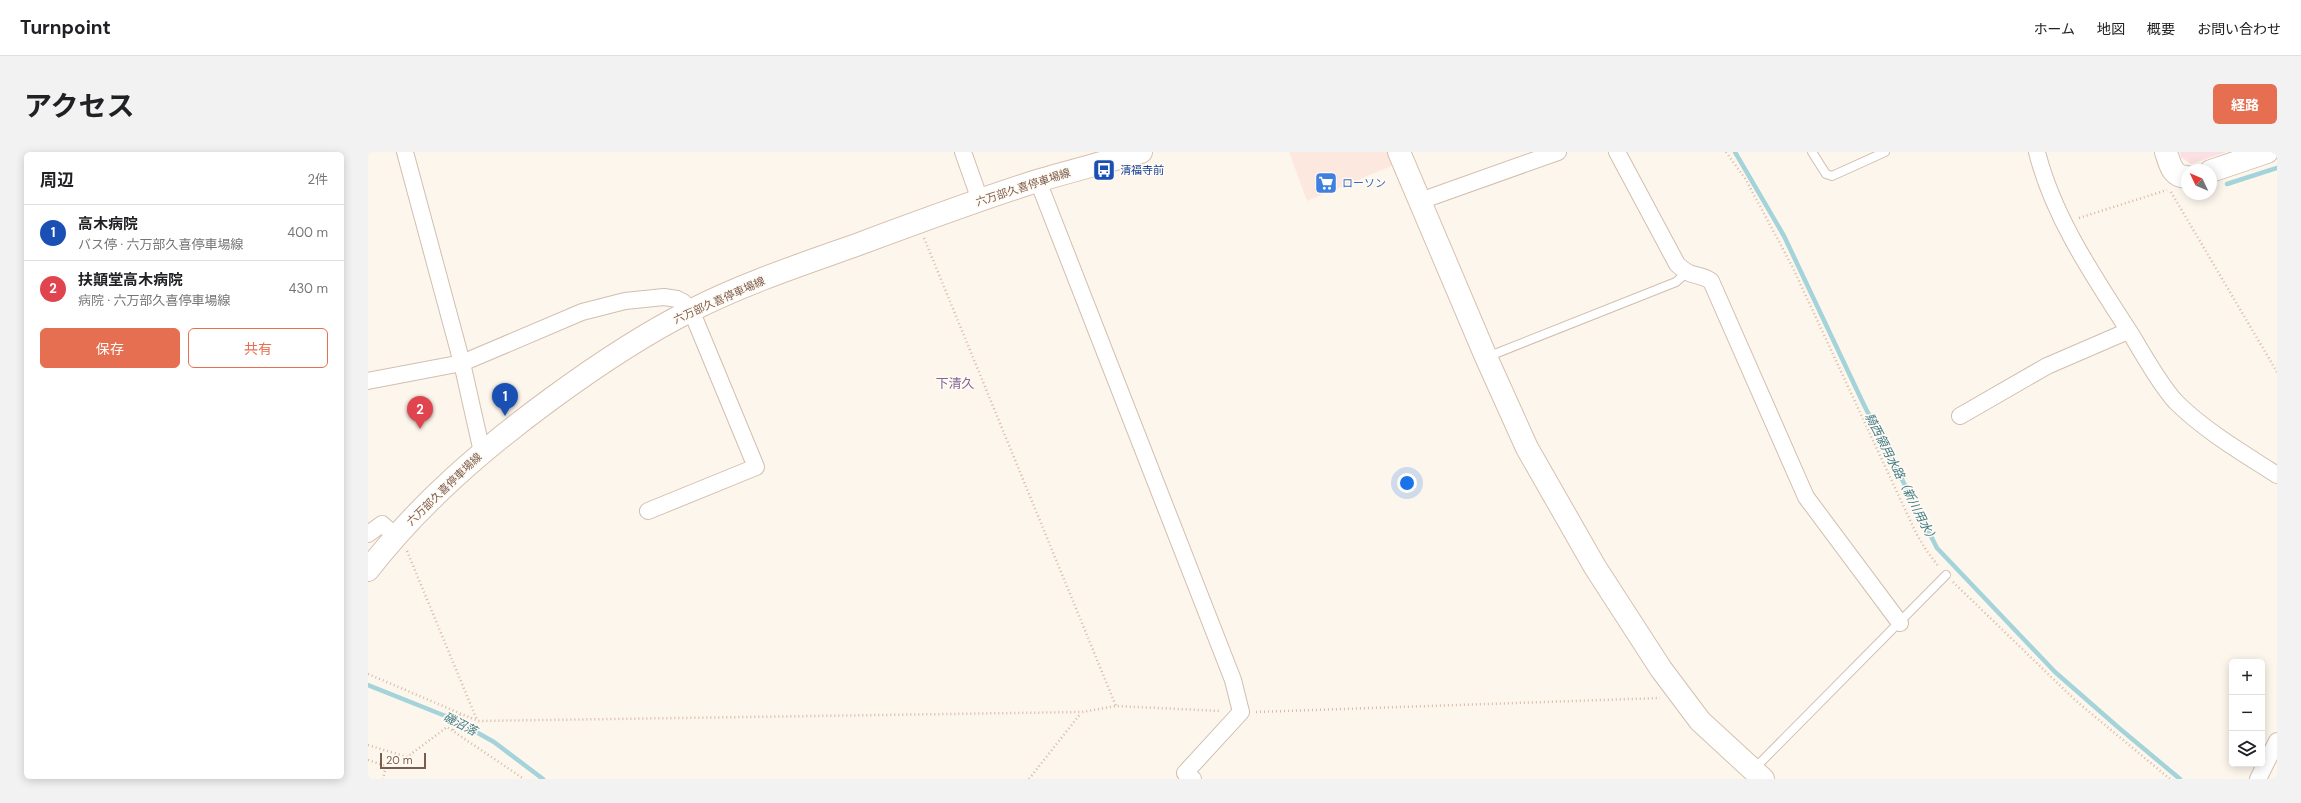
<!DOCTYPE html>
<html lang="ja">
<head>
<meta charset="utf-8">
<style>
	body { margin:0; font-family:"DM Sans","Noto Sans JP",sans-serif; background:#f2f2f2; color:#202124 }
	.controls { position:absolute; right:12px; bottom:12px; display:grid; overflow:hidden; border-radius:6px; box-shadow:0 2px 10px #0003 }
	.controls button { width:36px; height:36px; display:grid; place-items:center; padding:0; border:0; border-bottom:1px solid #e0e0e0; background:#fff; color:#202124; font:20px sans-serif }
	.compass { position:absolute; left:1813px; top:12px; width:36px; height:36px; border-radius:50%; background:#fff; box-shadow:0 2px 10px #0003; rotate:314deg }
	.scale { position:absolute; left:12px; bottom:10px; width:46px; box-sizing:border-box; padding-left:4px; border:2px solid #7a5c4d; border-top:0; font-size:11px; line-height:14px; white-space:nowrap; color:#7a5c4d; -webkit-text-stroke:3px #fffaf3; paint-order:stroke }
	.you { position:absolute; left:1039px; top:331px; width:14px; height:14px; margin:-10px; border:3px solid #fff; border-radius:50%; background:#1a73e8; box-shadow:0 0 0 6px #1a73e833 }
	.badge { display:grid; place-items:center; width:26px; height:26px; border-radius:50%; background:#e76f51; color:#fff; font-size:13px; font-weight:700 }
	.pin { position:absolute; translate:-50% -33px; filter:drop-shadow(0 1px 2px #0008) }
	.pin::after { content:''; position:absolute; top:21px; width:14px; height:12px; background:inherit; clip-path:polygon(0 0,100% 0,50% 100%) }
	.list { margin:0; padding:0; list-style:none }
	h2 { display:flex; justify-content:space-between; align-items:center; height:52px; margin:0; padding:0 16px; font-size:17px }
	h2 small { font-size:13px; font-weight:400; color:#757577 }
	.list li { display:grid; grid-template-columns:26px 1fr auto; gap:12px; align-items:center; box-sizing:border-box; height:56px; padding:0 16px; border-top:1px solid #e0e0e0 }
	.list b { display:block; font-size:15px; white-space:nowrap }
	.list p { margin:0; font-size:13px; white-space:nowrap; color:#757577 }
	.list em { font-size:13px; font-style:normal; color:#757577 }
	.actions { display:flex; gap:8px; padding:12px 16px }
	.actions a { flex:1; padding:9px 0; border:1px solid #e76f51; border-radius:6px; text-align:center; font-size:14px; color:#e76f51 }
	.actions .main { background:#e76f51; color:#fff }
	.icon { flex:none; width:22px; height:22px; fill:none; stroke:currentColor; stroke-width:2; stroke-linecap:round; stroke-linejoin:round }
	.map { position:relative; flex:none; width:1909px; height:627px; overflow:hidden; border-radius:6px }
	header { display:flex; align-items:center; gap:24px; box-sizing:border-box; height:56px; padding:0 20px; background:#fff; border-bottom:1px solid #e0e0e0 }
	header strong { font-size:19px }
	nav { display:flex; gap:22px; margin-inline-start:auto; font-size:14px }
	.intro { display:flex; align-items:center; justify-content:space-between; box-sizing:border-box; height:96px; padding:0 24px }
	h1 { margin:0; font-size:28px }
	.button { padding:10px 18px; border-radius:6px; background:#e76f51; color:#fff; font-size:14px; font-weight:700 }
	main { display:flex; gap:24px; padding:0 24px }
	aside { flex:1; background:#fff; border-radius:6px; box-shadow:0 2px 10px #0003 }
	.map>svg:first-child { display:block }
	.commercial { fill:#fde8e0 }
	.medical { fill:#fbdfe3 }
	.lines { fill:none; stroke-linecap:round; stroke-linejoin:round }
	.stream { stroke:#a5d3da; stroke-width:4.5 }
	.lane-casing { stroke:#d1beb0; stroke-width:10 }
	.street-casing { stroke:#d1beb0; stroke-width:18 }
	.secondary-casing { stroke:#d6c0b0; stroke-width:24 }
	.path { stroke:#d9b8a5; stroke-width:2.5; stroke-dasharray:1 3; stroke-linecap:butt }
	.lane { stroke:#fff; stroke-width:8 }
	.street { stroke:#fff; stroke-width:16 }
	.secondary { stroke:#fff; stroke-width:22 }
	.labels { text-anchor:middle; stroke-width:3; stroke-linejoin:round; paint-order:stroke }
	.transit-label { font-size:11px; fill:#164399; stroke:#fffaf3; text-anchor:start }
	.shop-label { font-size:11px; fill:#366cbe; stroke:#fffaf3; text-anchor:start }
	.street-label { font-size:11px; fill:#7a5c4d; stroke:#fffaf3 }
	.water-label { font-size:12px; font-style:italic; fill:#437c86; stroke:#fffaf3 }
	.quarter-label { font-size:13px; fill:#846695; stroke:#fffaf3 }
</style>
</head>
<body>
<header>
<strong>Turnpoint</strong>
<nav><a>ホーム</a><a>地図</a><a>概要</a><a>お問い合わせ</a></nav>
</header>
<div class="intro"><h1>アクセス</h1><a class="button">経路</a></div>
<main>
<aside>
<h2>周辺<small>2件</small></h2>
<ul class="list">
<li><span class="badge" style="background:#1a4fb4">1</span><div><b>高木病院</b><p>バス停 · 六万部久喜停車場線</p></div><em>400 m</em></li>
<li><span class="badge" style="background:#e0444e">2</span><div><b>扶顛堂高木病院</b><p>病院 · 六万部久喜停車場線</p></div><em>430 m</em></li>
</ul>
<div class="actions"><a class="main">保存</a><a>共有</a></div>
</aside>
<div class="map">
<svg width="1909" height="627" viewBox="0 0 1909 627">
	<rect width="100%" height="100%" fill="#fdf6ec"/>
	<path class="commercial" d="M 921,0 L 1021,0 L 1026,13 L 939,49 Z"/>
	<path class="medical" d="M 1812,0 L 1858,0 L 1823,12 L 1813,5 Z"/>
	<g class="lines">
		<g class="stream">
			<path d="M 1367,0 L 1416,84 L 1496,253 L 1569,396 L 1687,520 L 1751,576 L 1812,627"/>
			<path d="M 1859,32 L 1909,16"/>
			<path d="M 0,533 L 85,567 L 126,590 L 175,627"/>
		</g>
		<g class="lane-casing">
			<g id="lane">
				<path d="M 1444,0 L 1458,22 L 1464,24 L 1517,0"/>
				<path d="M 1119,205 L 1308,130 L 1318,121"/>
				<path d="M 1386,617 L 1578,423"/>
			</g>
		</g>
		<g class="street-casing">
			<g id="street">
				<path d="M 37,0 L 94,211 L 114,300"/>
				<path d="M 595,0 L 612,48"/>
				<path d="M 1249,0 L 1309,112 C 1324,127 1329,120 1343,129 L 1438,345 L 1532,471"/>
				<path d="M 1669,0 C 1686,68 1729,129 1766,187 C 1777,206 1794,235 1808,250 C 1837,279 1875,301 1909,323"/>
				<path d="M 670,29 L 865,528 L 873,560 L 817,621 L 825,627"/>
				<path d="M 1052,49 L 1190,0"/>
				<path d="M 0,229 L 94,211 L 214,160 L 257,149 L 296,145 L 309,147 L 315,150 L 323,158 L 388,315 L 280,359"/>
				<path d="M 1592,264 L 1679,214 L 1760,179"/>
				<path d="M 0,382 L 14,372 L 28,384"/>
				<path d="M 1890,627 L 1909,589"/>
			</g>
		</g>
		<g class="secondary-casing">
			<g id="secondary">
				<path d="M 1031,0 L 1118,205 L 1159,296 L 1227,415 L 1293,517 L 1332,569 L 1395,627"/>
				<path d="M 1798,0 C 1802,12 1804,25 1819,25"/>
				<path d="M 1843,19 L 1899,0"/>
				<path d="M 0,418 C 52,351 115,297 183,247 C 228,214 274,183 324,158 C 377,131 435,112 491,92 C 550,70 609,48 669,29 C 703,19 738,10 773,0"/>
			</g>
		</g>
		<g class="path">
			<path d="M 1358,0 L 1378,28 L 1424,114 L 1548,381 L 1558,398 L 1571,415"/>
			<path d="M 1803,40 L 1909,220"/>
			<path d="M 1711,66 L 1799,38"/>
			<path d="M 556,86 L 748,554"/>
			<path d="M 39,399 L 109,568"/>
			<path d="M 1585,430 L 1707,548 L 1802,627"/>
			<path d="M 0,522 L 110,569 L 714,560 L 748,554 L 853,559"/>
			<path d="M 888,560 L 1292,546"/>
			<path d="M 85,578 L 92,562"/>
			<path d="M 0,593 L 39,605 L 79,575 L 156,627"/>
			<path d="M 0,608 L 18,614 L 15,627"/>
			<path d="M 661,627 L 713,561"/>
		</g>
		<use href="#lane" class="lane"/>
		<use href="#street" class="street"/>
		<use href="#secondary" class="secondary"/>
	</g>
	<defs>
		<g id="bus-square" transform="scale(1.15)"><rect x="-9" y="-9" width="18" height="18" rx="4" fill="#1a4fb4" stroke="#fffaf3"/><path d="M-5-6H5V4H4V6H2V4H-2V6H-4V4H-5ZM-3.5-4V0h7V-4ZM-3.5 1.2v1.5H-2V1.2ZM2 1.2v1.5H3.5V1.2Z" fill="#fff"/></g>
		<g id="supermarket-square" transform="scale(1.15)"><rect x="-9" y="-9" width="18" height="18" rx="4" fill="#3f7fe0" stroke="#fffaf3"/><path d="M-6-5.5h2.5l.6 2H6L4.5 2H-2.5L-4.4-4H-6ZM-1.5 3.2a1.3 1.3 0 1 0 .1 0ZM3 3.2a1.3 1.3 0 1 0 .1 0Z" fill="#fff"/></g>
	</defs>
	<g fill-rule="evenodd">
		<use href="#bus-square" x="736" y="18"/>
		<use href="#supermarket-square" x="958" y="31"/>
	</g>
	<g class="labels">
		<g class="transit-label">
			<text x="752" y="22">清福寺前</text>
		</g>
		<g class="shop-label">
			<text x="974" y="35">ローソン</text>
		</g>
		<g class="street-label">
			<text transform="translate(655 35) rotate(-18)" y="4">六万部久喜停車場線</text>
			<text transform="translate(351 148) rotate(-24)" y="4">六万部久喜停車場線</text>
			<text transform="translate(76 337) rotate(-44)" y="4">六万部久喜停車場線</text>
		</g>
		<g class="water-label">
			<text transform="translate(1533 326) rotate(63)" y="4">騎西領用水路（新川用水）</text>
			<text transform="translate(92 572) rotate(27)" y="4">磯沼落</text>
		</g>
		<g class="quarter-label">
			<text x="587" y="236">下清久</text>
		</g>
	</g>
</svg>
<div class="controls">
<button>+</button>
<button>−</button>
<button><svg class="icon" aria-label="layers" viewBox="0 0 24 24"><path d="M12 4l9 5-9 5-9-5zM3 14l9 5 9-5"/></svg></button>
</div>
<svg class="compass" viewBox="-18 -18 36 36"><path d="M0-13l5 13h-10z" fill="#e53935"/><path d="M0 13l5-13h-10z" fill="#757577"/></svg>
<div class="scale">20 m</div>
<div class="you"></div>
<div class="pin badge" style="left:137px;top:264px;background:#1a4fb4">1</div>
<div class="pin badge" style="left:52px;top:277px;background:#e0444e">2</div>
</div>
</main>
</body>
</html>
